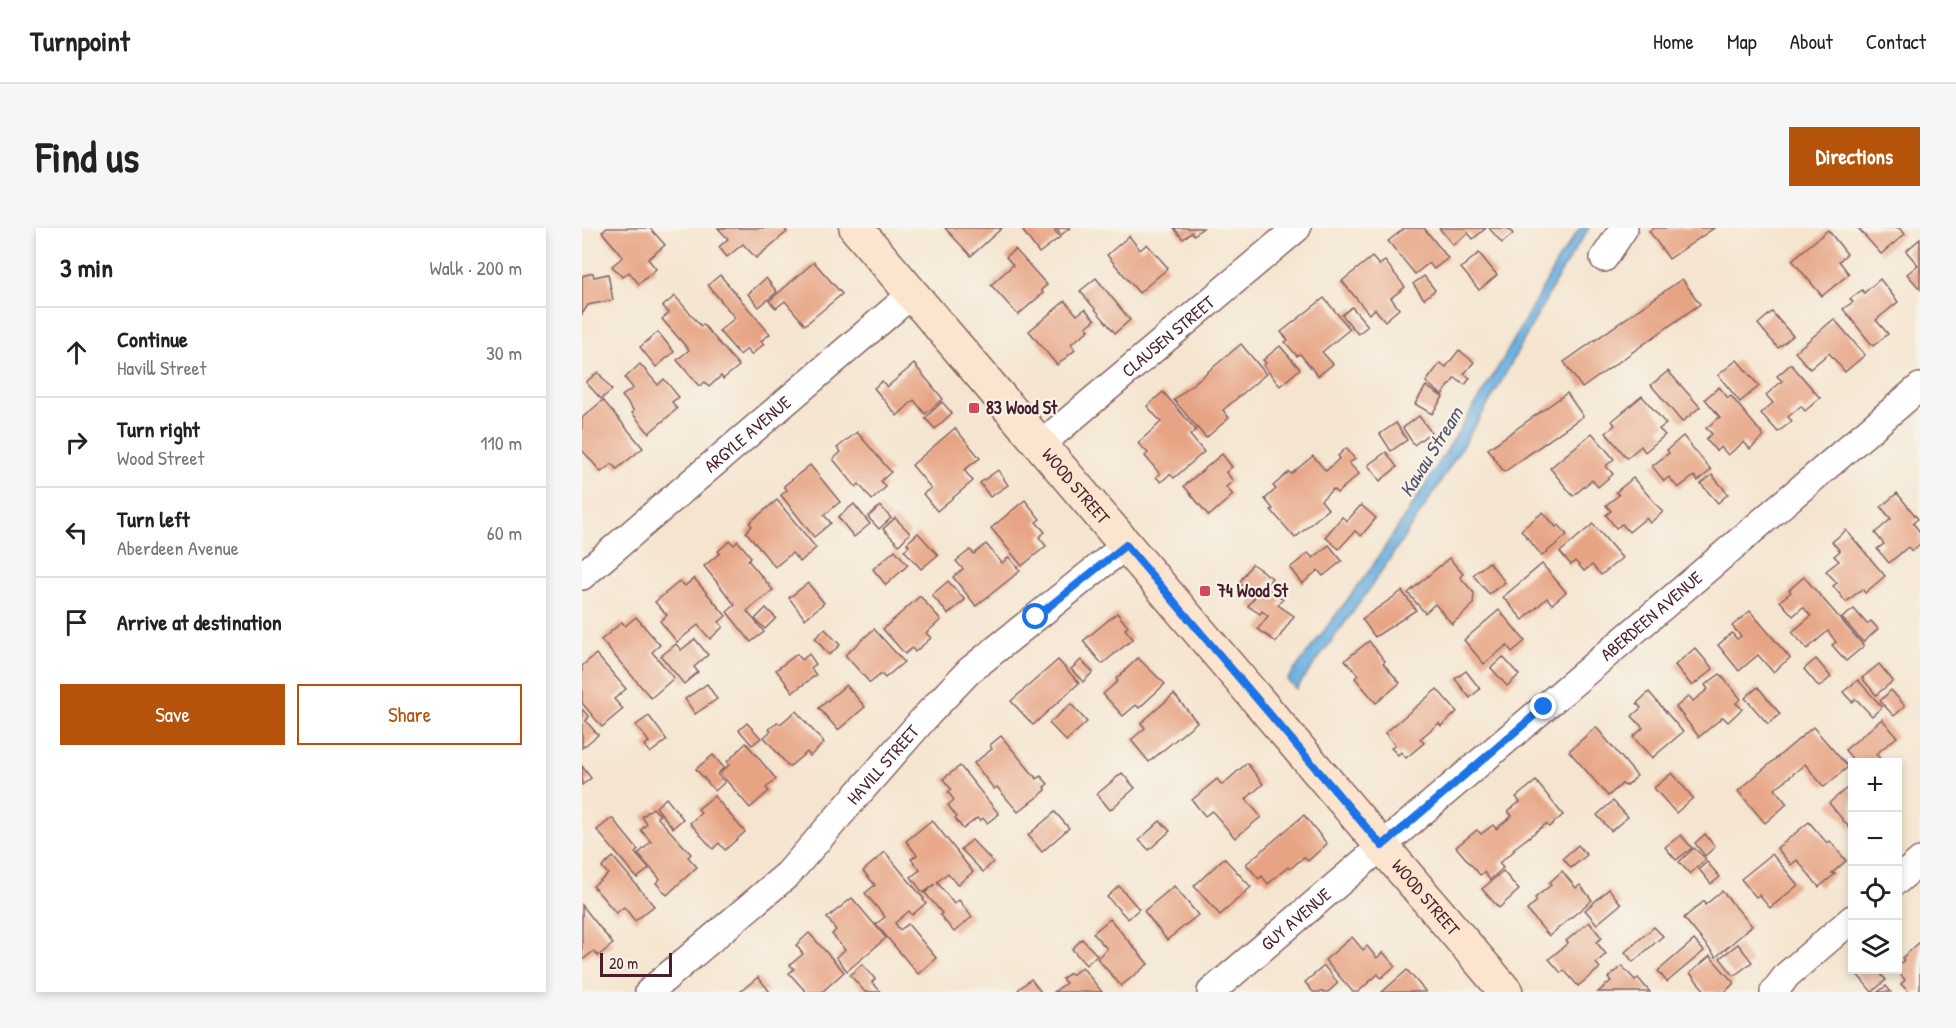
<!DOCTYPE html>
<html lang="en">
<head>
<meta charset="utf-8">
<style>
	body { margin:0; font-family:"Patrick Hand",sans-serif; background:#f6f6f6; color:#222 }
	.controls { position:absolute; right:18px; bottom:18px; display:grid; overflow:hidden; border-radius:0px; box-shadow:0 3px 9px #0003 }
	.controls button { width:54px; height:54px; display:grid; place-items:center; padding:0; border:0; border-bottom:2px solid #e0e0e0; background:#fff; color:#222; font:30px sans-serif }
	.scale { position:absolute; left:18px; bottom:15px; width:72px; box-sizing:border-box; padding-left:6px; border:3px solid #4a1f2b; border-top:0; font-size:16px; line-height:21px; white-space:nowrap; color:#4a1f2b; -webkit-text-stroke:4px #f7f3e8; paint-order:stroke }
	.stop { position:absolute; width:18px; height:18px; margin:-14px; border:4px solid #1a73e8; border-radius:50%; background:#fff }
	.stop.end { background:#1a73e8; border-color:#fff; box-shadow:0 2px 6px #0008 }
	.list { margin:0; padding:0; list-style:none }
	h2 { display:flex; justify-content:space-between; align-items:center; height:78px; margin:0; padding:0 24px; font-size:26px }
	h2 small { font-size:20px; font-weight:400; color:#767676 }
	.list li { display:grid; grid-template-columns:39px 1fr auto; gap:18px; align-items:center; box-sizing:border-box; height:90px; padding:0 24px; border-top:2px solid #e0e0e0 }
	.list b { display:block; font-size:22px; white-space:nowrap }
	.list p { margin:0; font-size:20px; white-space:nowrap; color:#767676 }
	.list em { font-size:20px; font-style:normal; color:#767676 }
	.actions { display:flex; gap:12px; padding:18px 24px }
	.actions a { flex:1; padding:14px 0; border:2px solid #b45309; border-radius:0px; text-align:center; font-size:21px; color:#b45309 }
	.actions .main { background:#b45309; color:#fff }
	.icon { flex:none; width:33px; height:33px; fill:none; stroke:currentColor; stroke-width:2; stroke-linecap:round; stroke-linejoin:round }
	.map { position:relative; flex:none; width:1338px; height:764px; overflow:hidden; border-radius:0px }
	header { display:flex; align-items:center; gap:36px; box-sizing:border-box; height:84px; padding:0 30px; background:#fff; border-bottom:2px solid #e0e0e0 }
	header strong { font-size:28px }
	nav { display:flex; gap:33px; margin-inline-start:auto; font-size:21px }
	.intro { display:flex; align-items:center; justify-content:space-between; box-sizing:border-box; height:144px; padding:0 36px }
	h1 { margin:0; font-size:42px }
	.button { padding:15px 27px; border-radius:0px; background:#b45309; color:#fff; font-size:21px; font-weight:700 }
	main { display:flex; gap:36px; padding:0 36px }
	aside { flex:1; background:#fff; border-radius:0px; box-shadow:0 3px 9px #0003 }
	.map>svg:first-child { display:block }
	.water { fill:#6bb0e1; stroke:#5a6886; stroke-width:1.5 }
	.building { fill:#e7a484 }
	.lines { fill:none; stroke-linecap:round; stroke-linejoin:round }
	.street-casing { stroke:#866465; stroke-width:30 }
	.secondary-casing { stroke:#866465; stroke-width:36 }
	.street { stroke:#fff; stroke-width:27 }
	.secondary { stroke:#fbe5cf; stroke-width:33 }
	.route { stroke:#1a73e8; stroke-width:8 }
	.poi-dot { fill:#d1495b; stroke:#f7f3e8; stroke-width:2 }
	.labels { text-anchor:middle; stroke-width:4.5; stroke-linejoin:round; paint-order:stroke }
	.street-label { font-size:18px; fill:#4a1f2b; stroke:#f7f3e8 }
	.poi-label { font-size:18px; font-weight:bold; fill:#4a1f2b; stroke:#f7f3e8; text-anchor:start }
	.water-label { font-size:20px; font-style:italic; fill:#56526b; stroke:#f7f3e8 }
</style>
</head>
<body>
<header>
<strong>Turnpoint</strong>
<nav><a>Home</a><a>Map</a><a>About</a><a>Contact</a></nav>
</header>
<div class="intro"><h1>Find us</h1><a class="button">Directions</a></div>
<main>
<aside>
<h2>3 min<small>Walk · 200 m</small></h2>
<ul class="list">
<li><svg class="icon" aria-label="ahead" viewBox="0 0 24 24"><path d="M12 20V5M6 11l6-6 6 6"/></svg><div><b>Continue</b><p>Havill Street</p></div><em>30 m</em></li>
<li><svg class="icon" aria-label="right" viewBox="0 0 24 24"><path d="M7 20v-9h11M14 6l5 5-5 5"/></svg><div><b>Turn right</b><p>Wood Street</p></div><em>110 m</em></li>
<li><svg class="icon" aria-label="left" viewBox="0 0 24 24"><path d="M17 20v-9H6M10 6l-5 5 5 5"/></svg><div><b>Turn left</b><p>Aberdeen Avenue</p></div><em>60 m</em></li>
<li><svg class="icon" aria-label="arrive" viewBox="0 0 24 24"><path d="M6 21V4h12l-3 4 3 4H6"/></svg><div><b>Arrive at destination</b></div></li>
</ul>
<div class="actions"><a class="main">Save</a><a>Share</a></div>
</aside>
<div class="map">
<svg width="1338" height="764" viewBox="0 0 1338 764">
	<rect width="100%" height="100%" fill="#f7f3e8"/>
	<filter id="ink" filterUnits="userSpaceOnUse"><feTurbulence type="fractalNoise" baseFrequency=".0167" numOctaves="2"/><feDisplacementMap in="SourceGraphic" scale="12" xChannelSelector="R" yChannelSelector="G"/><feConvolveMatrix kernelMatrix="1 2 1 2 8 2 1 2 1" color-interpolation-filters="sRGB"/></filter>
	<filter id="wash" filterUnits="userSpaceOnUse"><feTurbulence type="fractalNoise" baseFrequency=".008" numOctaves="4" result="noise"/><feDisplacementMap in="SourceGraphic" scale="24" xChannelSelector="R" yChannelSelector="G"/><feGaussianBlur stdDeviation="1.35" result="paint"/><feColorMatrix in="noise" values="0 0 0 0 0 0 0 0 0 0 0 0 0 0 0 0 0 1.4 0 .05"/><feComposite in="paint" operator="in"/></filter>
	<g filter="url(#wash)">
		<rect width="100%" height="100%" fill="#f5e5d0"/>
		<path class="water" d="M 998,0 L 1007,0 L 980,42 L 914,163 L 853,263 L 784,366 L 714,461 L 705,452 L 790,339 L 847,251 L 920,133 L 975,34 Z"/>
		<g id="blocks">
			<g class="building">
				<path d="M 25,0 L 68,0 L 83,17 L 66,31 L 74,41 L 57,56 L 47,44 L 40,49 L 30,38 L 41,29 L 20,4 Z"/>
				<path d="M 136,0 L 202,0 L 205,4 L 174,30 L 161,16 L 145,29 L 137,19 L 146,11 Z"/>
				<path d="M 363,0 L 420,0 L 389,28 Z"/>
				<path d="M 444,0 L 471,0 L 478,9 L 457,25 L 441,3 Z"/>
				<path d="M 474,0 L 488,0 L 479,7 Z"/>
				<path d="M 592,0 L 621,0 L 612,7 L 610,4 L 601,11 Z"/>
				<path d="M 823,0 L 842,0 L 866,30 L 852,41 L 847,35 L 833,46 L 806,13 Z"/>
				<path d="M 857,0 L 904,0 L 891,11 L 886,5 L 871,17 Z"/>
				<path d="M 907,0 L 926,0 L 931,6 L 920,15 Z"/>
				<path d="M 1072,0 L 1132,0 L 1087,31 L 1067,3 Z"/>
				<path d="M 1276,0 L 1317,0 L 1323,6 L 1299,26 Z"/>
				<path d="M 1246,2 L 1265,26 L 1257,33 L 1267,46 L 1240,68 L 1210,32 Z"/>
				<path d="M 547,8 L 558,22 L 565,16 L 586,40 L 557,65 L 525,27 Z"/>
				<path d="M 1338,11 L 1338,61 L 1325,46 L 1336,37 L 1324,23 Z"/>
				<path d="M 433,21 L 465,57 L 459,62 L 461,65 L 436,87 L 409,57 L 431,37 L 424,29 Z"/>
				<path d="M 897,25 L 915,47 L 897,62 L 879,40 Z"/>
				<path d="M 790,29 L 797,37 L 803,33 L 823,59 L 809,70 L 817,81 L 803,93 L 793,81 L 787,86 L 760,53 Z"/>
				<path d="M 232,34 L 260,66 L 223,97 L 203,73 L 194,80 L 187,73 Z"/>
				<path d="M 11,45 L 12,49 L 26,46 L 31,72 L 6,77 L 0,86 L 0,48 Z"/>
				<path d="M 138,47 L 188,106 L 179,113 L 182,116 L 169,127 L 165,121 L 158,127 L 137,103 L 153,90 L 126,57 Z"/>
				<path d="M 842,48 L 853,62 L 842,71 L 831,56 Z"/>
				<path d="M 184,50 L 195,64 L 177,79 L 166,66 Z"/>
				<path d="M 514,50 L 548,92 L 533,105 L 498,63 Z"/>
				<path d="M 1100,51 L 1118,76 L 1000,160 L 982,134 Z"/>
				<path d="M 1298,51 L 1316,74 L 1294,92 L 1306,106 L 1291,118 L 1261,81 L 1271,74 L 1268,71 L 1280,62 L 1282,65 Z"/>
				<path d="M 93,68 L 119,98 L 121,96 L 157,138 L 141,151 L 139,148 L 127,159 L 123,154 L 117,158 L 95,132 L 107,122 L 80,91 L 87,85 L 81,78 Z"/>
				<path d="M 742,70 L 768,101 L 740,124 L 751,136 L 736,148 L 718,126 L 715,128 L 703,114 L 706,112 L 699,104 Z"/>
				<path d="M 483,73 L 495,87 L 503,81 L 513,92 L 504,99 L 507,102 L 489,116 L 493,122 L 475,137 L 447,103 Z"/>
				<path d="M 770,79 L 786,98 L 776,106 L 760,87 Z"/>
				<path d="M 1190,84 L 1211,108 L 1196,120 L 1176,96 Z"/>
				<path d="M 1252,91 L 1283,127 L 1263,144 L 1247,125 L 1228,141 L 1213,124 Z"/>
				<path d="M 76,104 L 92,124 L 74,139 L 58,119 Z"/>
				<path d="M 659,116 L 684,146 L 641,182 L 647,190 L 624,210 L 592,172 Z"/>
				<path d="M 698,118 L 718,141 L 698,158 L 681,137 L 684,135 L 681,132 Z"/>
				<path d="M 877,122 L 892,134 L 882,146 L 888,150 L 883,157 L 873,150 L 860,167 L 844,154 L 858,135 L 864,139 Z"/>
				<path d="M 1155,132 L 1177,158 L 1158,174 L 1136,147 Z"/>
				<path d="M 58,136 L 76,157 L 82,151 L 97,169 L 90,174 L 95,181 L 67,205 L 50,185 L 52,183 L 40,168 L 51,160 L 43,150 Z"/>
				<path d="M 332,136 L 361,171 L 343,186 L 332,172 L 315,188 L 292,160 L 300,153 L 305,159 Z"/>
				<path d="M 1209,136 L 1238,170 L 1223,183 L 1219,178 L 1206,189 L 1210,193 L 1196,204 L 1179,185 L 1191,175 L 1184,167 L 1200,153 L 1195,148 Z"/>
				<path d="M 1086,143 L 1118,179 L 1100,194 L 1069,157 Z"/>
				<path d="M 16,144 L 30,162 L 19,171 L 4,154 Z"/>
				<path d="M 844,158 L 861,169 L 850,186 L 833,176 Z"/>
				<path d="M 1137,159 L 1146,170 L 1149,168 L 1182,208 L 1168,221 L 1162,214 L 1146,227 L 1139,219 L 1134,223 L 1124,211 L 1130,206 L 1124,200 L 1138,189 L 1123,171 Z"/>
				<path d="M 581,164 L 614,202 L 608,207 L 622,224 L 592,250 L 588,246 L 579,254 L 574,249 L 578,246 L 563,228 L 566,225 L 556,215 L 579,194 L 565,178 Z"/>
				<path d="M 985,165 L 1001,188 L 922,244 L 906,221 Z"/>
				<path d="M 1060,168 L 1084,196 L 1077,201 L 1083,207 L 1063,224 L 1059,218 L 1045,230 L 1024,205 L 1033,197 L 1030,193 Z"/>
				<path d="M 21,172 L 61,220 L 35,241 L 30,236 L 19,244 L 0,222 L 0,190 Z"/>
				<path d="M 360,174 L 370,185 L 353,201 L 343,190 Z"/>
				<path d="M 837,188 L 849,204 L 832,217 L 821,200 Z"/>
				<path d="M 814,195 L 825,212 L 809,223 L 798,206 Z"/>
				<path d="M 373,200 L 398,230 L 382,242 L 391,253 L 355,283 L 341,266 L 349,260 L 330,237 Z"/>
				<path d="M 275,204 L 309,244 L 299,253 L 304,259 L 290,272 L 277,256 L 274,259 L 251,231 L 259,224 L 255,220 Z"/>
				<path d="M 1010,205 L 1032,231 L 1024,238 L 1031,246 L 1016,259 L 1010,252 L 991,268 L 968,240 Z"/>
				<path d="M 1101,208 L 1129,242 L 1116,253 L 1112,248 L 1096,260 L 1087,249 L 1082,253 L 1070,238 L 1087,225 L 1085,222 Z"/>
				<path d="M 764,220 L 773,231 L 767,235 L 777,246 L 755,265 L 751,261 L 739,272 L 746,281 L 713,310 L 689,282 L 691,281 L 683,271 L 694,261 L 691,258 L 707,244 L 709,246 L 731,228 L 744,243 L 758,230 L 756,228 Z"/>
				<path d="M 804,224 L 815,239 L 798,253 L 786,237 Z"/>
				<path d="M 640,226 L 650,239 L 644,244 L 651,253 L 644,259 L 651,267 L 627,288 L 602,258 Z"/>
				<path d="M 228,237 L 258,274 L 242,287 L 249,295 L 232,309 L 199,267 L 205,262 L 202,258 Z"/>
				<path d="M 416,242 L 426,257 L 408,269 L 398,255 Z"/>
				<path d="M 1130,247 L 1146,266 L 1136,275 L 1119,256 Z"/>
				<path d="M 1051,250 L 1081,284 L 1068,295 L 1064,290 L 1047,304 L 1040,296 L 1034,300 L 1024,287 L 1029,283 L 1024,277 L 1037,267 L 1034,264 Z"/>
				<path d="M 1315,265 L 1336,291 L 1331,295 L 1338,304 L 1338,316 L 1330,323 L 1326,319 L 1307,335 L 1295,321 L 1302,316 L 1293,305 L 1309,291 L 1299,279 Z"/>
				<path d="M 195,272 L 234,320 L 218,334 L 210,325 L 193,339 L 164,304 L 170,298 L 167,295 Z"/>
				<path d="M 443,272 L 458,291 L 454,294 L 463,304 L 457,309 L 464,318 L 440,338 L 409,300 Z"/>
				<path d="M 272,276 L 288,296 L 272,309 L 256,289 Z"/>
				<path d="M 779,277 L 794,290 L 779,308 L 773,303 L 757,321 L 743,309 L 760,289 L 765,293 Z"/>
				<path d="M 298,278 L 309,290 L 297,301 L 286,289 Z"/>
				<path d="M 961,284 L 974,299 L 977,297 L 985,307 L 960,328 L 939,302 Z"/>
				<path d="M 313,290 L 328,305 L 317,317 L 301,301 Z"/>
				<path d="M 1011,296 L 1040,330 L 1019,347 L 1010,337 L 1002,343 L 993,333 L 989,337 L 978,324 Z"/>
				<path d="M 1264,302 L 1303,348 L 1283,365 L 1280,361 L 1264,374 L 1251,358 L 1255,355 L 1244,343 L 1257,333 L 1252,328 L 1258,323 L 1250,314 Z"/>
				<path d="M 336,305 L 356,327 L 339,341 L 322,322 L 327,318 L 325,315 Z"/>
				<path d="M 148,313 L 152,317 L 156,313 L 169,329 L 166,332 L 191,362 L 165,383 L 182,404 L 169,414 L 145,384 L 153,377 L 122,338 L 138,325 L 136,323 Z"/>
				<path d="M 404,316 L 420,335 L 427,329 L 438,343 L 394,378 L 371,349 L 381,341 L 374,333 L 388,322 L 392,326 Z"/>
				<path d="M 747,317 L 760,333 L 741,348 L 736,342 L 720,356 L 708,340 L 726,325 L 731,330 Z"/>
				<path d="M 313,322 L 326,337 L 304,357 L 291,341 Z"/>
				<path d="M 867,330 L 881,346 L 878,349 L 892,365 L 891,377 L 870,396 L 853,376 L 843,385 L 826,365 Z"/>
				<path d="M 907,334 L 923,354 L 907,366 L 891,347 Z"/>
				<path d="M 670,336 L 690,350 L 683,359 L 701,371 L 696,377 L 712,388 L 694,414 L 676,401 L 686,388 L 680,383 L 678,386 L 666,378 L 675,366 L 670,362 L 667,366 L 661,361 L 663,359 L 657,355 Z"/>
				<path d="M 960,336 L 984,364 L 970,376 L 965,370 L 941,392 L 921,369 Z"/>
				<path d="M 1222,349 L 1282,418 L 1264,433 L 1250,417 L 1254,414 L 1246,403 L 1225,421 L 1210,404 L 1229,388 L 1221,379 L 1211,388 L 1198,373 L 1209,364 L 1207,362 Z"/>
				<path d="M 112,350 L 144,388 L 137,394 L 141,399 L 128,411 L 116,397 L 95,414 L 78,393 L 85,387 L 73,374 L 98,353 L 103,358 Z"/>
				<path d="M 366,353 L 383,372 L 366,386 L 350,367 Z"/>
				<path d="M 226,355 L 242,375 L 223,391 L 207,370 Z"/>
				<path d="M 820,363 L 834,382 L 793,409 L 780,391 Z"/>
				<path d="M 338,368 L 359,392 L 344,405 L 349,410 L 333,424 L 330,420 L 323,426 L 301,401 Z"/>
				<path d="M 184,380 L 194,390 L 183,401 L 173,391 Z"/>
				<path d="M 1272,381 L 1285,396 L 1289,393 L 1296,401 L 1281,414 L 1260,390 Z"/>
				<path d="M 917,382 L 943,413 L 930,424 L 925,417 L 902,436 L 882,412 Z"/>
				<path d="M 1168,383 L 1208,430 L 1191,444 L 1176,427 L 1157,443 L 1136,417 L 1150,405 L 1155,411 L 1159,408 L 1150,398 Z"/>
				<path d="M 535,385 L 546,399 L 543,401 L 551,411 L 520,436 L 501,413 Z"/>
				<path d="M 54,389 L 78,417 L 70,424 L 92,450 L 69,470 L 19,412 L 40,394 L 43,398 Z"/>
				<path d="M 243,401 L 258,417 L 247,427 L 233,410 Z"/>
				<path d="M 292,401 L 322,434 L 303,450 L 299,446 L 288,455 L 263,427 Z"/>
				<path d="M 113,411 L 126,427 L 112,439 L 116,444 L 102,456 L 79,428 L 94,416 L 99,422 Z"/>
				<path d="M 787,413 L 803,433 L 801,435 L 818,455 L 794,475 L 773,450 L 776,447 L 763,432 Z"/>
				<path d="M 1113,420 L 1131,441 L 1110,458 L 1093,437 Z"/>
				<path d="M 14,426 L 44,461 L 32,471 L 41,481 L 20,499 L 0,475 L 0,438 Z"/>
				<path d="M 215,426 L 220,432 L 227,426 L 234,436 L 229,440 L 234,447 L 211,464 L 194,442 Z"/>
				<path d="M 921,429 L 937,447 L 925,458 L 909,440 Z"/>
				<path d="M 556,430 L 583,456 L 557,480 L 554,477 L 541,488 L 521,466 L 536,453 L 534,451 Z"/>
				<path d="M 1234,431 L 1249,449 L 1237,459 L 1222,441 Z"/>
				<path d="M 476,432 L 497,455 L 451,497 L 429,473 Z"/>
				<path d="M 499,432 L 511,444 L 501,454 L 489,441 Z"/>
				<path d="M 1297,436 L 1311,453 L 1294,467 L 1280,450 Z"/>
				<path d="M 884,443 L 898,461 L 888,470 L 873,451 Z"/>
				<path d="M 1138,446 L 1159,471 L 1154,475 L 1160,481 L 1146,494 L 1141,489 L 1117,509 L 1094,479 L 1107,468 L 1111,473 L 1126,461 L 1123,457 Z"/>
				<path d="M 1276,452 L 1300,479 L 1290,488 L 1274,471 L 1270,474 L 1261,464 Z"/>
				<path d="M 125,456 L 135,471 L 113,486 L 103,471 Z"/>
				<path d="M 264,457 L 283,479 L 256,502 L 237,480 Z"/>
				<path d="M 1176,459 L 1198,486 L 1186,496 L 1163,470 Z"/>
				<path d="M 855,461 L 875,484 L 859,498 L 857,495 L 838,511 L 842,515 L 824,530 L 819,524 L 816,527 L 809,520 L 813,517 L 803,505 Z"/>
				<path d="M 1309,462 L 1323,478 L 1312,488 L 1298,473 Z"/>
				<path d="M 1067,464 L 1101,504 L 1070,530 L 1051,509 L 1061,500 L 1050,488 L 1059,480 L 1055,475 Z"/>
				<path d="M 592,466 L 615,494 L 567,534 L 549,512 L 563,500 L 559,495 Z"/>
				<path d="M 489,476 L 505,494 L 484,513 L 467,495 Z"/>
				<path d="M 0,481 L 7,489 L 4,493 L 16,507 L 0,520 Z"/>
				<path d="M 214,483 L 242,515 L 228,528 L 225,524 L 207,539 L 182,509 L 189,503 L 187,501 L 196,494 L 198,496 Z"/>
				<path d="M 67,488 L 85,512 L 68,525 L 62,517 L 67,514 L 54,497 Z"/>
				<path d="M 1300,491 L 1315,509 L 1294,526 L 1301,534 L 1273,534 L 1263,522 Z"/>
				<path d="M 165,495 L 179,510 L 170,517 L 157,502 Z"/>
				<path d="M 1014,499 L 1055,548 L 1044,558 L 1040,556 L 1026,568 L 987,523 Z"/>
				<path d="M 1231,499 L 1266,539 L 1242,559 L 1223,536 L 1193,561 L 1205,576 L 1183,595 L 1156,563 Z"/>
				<path d="M 419,508 L 455,551 L 459,548 L 466,556 L 462,559 L 464,562 L 436,584 L 415,559 L 412,561 L 392,535 L 410,521 L 408,517 Z"/>
				<path d="M 164,515 L 194,551 L 184,560 L 187,563 L 168,580 L 138,545 L 147,537 L 145,534 Z"/>
				<path d="M 131,527 L 142,540 L 135,546 L 143,554 L 133,563 L 114,541 Z"/>
				<path d="M 665,535 L 681,556 L 664,571 L 679,589 L 653,610 L 630,583 L 623,588 L 610,572 L 635,551 L 640,557 Z"/>
				<path d="M 0,538 L 9,550 L 0,557 Z"/>
				<path d="M 378,538 L 417,586 L 405,595 L 401,590 L 398,593 L 395,590 L 381,601 L 373,590 L 375,589 L 366,577 L 372,572 L 366,564 L 369,561 L 361,551 Z"/>
				<path d="M 540,545 L 553,560 L 528,582 L 515,566 Z"/>
				<path d="M 1090,545 L 1111,570 L 1094,585 L 1072,560 Z"/>
				<path d="M 954,553 L 981,587 L 967,599 L 964,596 L 931,621 L 933,622 L 917,635 L 921,640 L 908,652 L 902,644 L 898,647 L 874,619 L 895,602 L 899,606 L 911,597 L 914,601 L 930,588 L 926,583 L 938,574 L 934,569 Z"/>
				<path d="M 1265,560 L 1268,563 L 1270,561 L 1270,603 L 1247,575 Z"/>
				<path d="M 132,568 L 163,604 L 143,622 L 137,615 L 131,621 L 108,595 L 119,585 L 116,581 Z"/>
				<path d="M 84,570 L 101,591 L 91,600 L 74,579 Z"/>
				<path d="M 1031,573 L 1046,589 L 1029,603 L 1015,587 Z"/>
				<path d="M 71,580 L 78,587 L 75,589 L 109,626 L 106,629 L 115,639 L 85,667 L 74,655 L 78,651 L 56,626 L 69,614 L 59,602 L 65,596 L 60,589 Z"/>
				<path d="M 473,584 L 487,600 L 460,624 L 446,607 Z"/>
				<path d="M 722,587 L 745,616 L 726,633 L 722,629 L 708,641 L 706,639 L 686,656 L 680,648 L 677,651 L 664,636 Z"/>
				<path d="M 30,590 L 56,622 L 53,625 L 67,641 L 55,650 L 15,602 Z"/>
				<path d="M 350,592 L 391,644 L 375,657 L 366,645 L 355,654 L 372,676 L 377,672 L 390,689 L 372,704 L 358,687 L 360,685 L 343,665 L 353,656 L 341,665 L 329,649 L 338,642 L 329,631 L 335,627 L 324,613 Z"/>
				<path d="M 578,593 L 588,603 L 567,622 L 557,612 Z"/>
				<path d="M 1227,594 L 1245,615 L 1248,613 L 1264,633 L 1250,645 L 1253,646 L 1237,659 L 1215,632 L 1209,637 L 1195,620 Z"/>
				<path d="M 1123,606 L 1133,619 L 1123,628 L 1113,615 Z"/>
				<path d="M 1099,607 L 1110,620 L 1094,632 L 1083,619 Z"/>
				<path d="M 390,612 L 411,634 L 401,644 L 379,621 Z"/>
				<path d="M 996,617 L 1005,627 L 989,640 L 981,630 Z"/>
				<path d="M 1112,620 L 1124,631 L 1108,646 L 1097,634 Z"/>
				<path d="M 303,624 L 342,671 L 341,672 L 344,675 L 330,687 L 327,683 L 313,695 L 318,702 L 326,696 L 354,730 L 336,746 L 294,696 L 303,689 L 283,665 L 293,657 L 281,643 Z"/>
				<path d="M 1190,626 L 1216,657 L 1188,680 L 1177,667 L 1174,669 L 1159,651 Z"/>
				<path d="M 31,629 L 72,678 L 53,693 L 42,679 L 34,685 L 11,658 L 26,646 L 20,639 Z"/>
				<path d="M 642,630 L 669,659 L 638,687 L 612,658 Z"/>
				<path d="M 1125,634 L 1138,649 L 1129,656 L 1117,641 Z"/>
				<path d="M 921,643 L 937,662 L 917,680 L 900,661 Z"/>
				<path d="M 980,643 L 994,660 L 998,657 L 1010,672 L 967,708 L 945,682 L 955,673 L 953,670 L 969,657 L 967,655 Z"/>
				<path d="M 537,658 L 557,681 L 546,691 L 525,669 Z"/>
				<path d="M 592,658 L 616,687 L 585,712 L 562,683 Z"/>
				<path d="M 1027,661 L 1039,676 L 1015,696 L 1003,682 Z"/>
				<path d="M 1140,663 L 1170,698 L 1134,729 L 1102,690 L 1122,673 L 1123,677 Z"/>
				<path d="M 270,670 L 304,710 L 265,743 L 254,729 L 263,722 L 250,706 L 254,702 L 245,690 Z"/>
				<path d="M 0,677 L 31,716 L 16,728 L 12,723 L 0,732 Z"/>
				<path d="M 528,691 L 566,736 L 539,758 L 515,730 L 525,721 L 511,705 Z"/>
				<path d="M 1007,694 L 1020,710 L 1014,714 L 1024,726 L 1014,735 L 1018,740 L 996,758 L 982,742 L 979,745 L 967,731 L 986,715 L 984,713 Z"/>
				<path d="M 1072,699 L 1081,708 L 1051,734 L 1043,724 Z"/>
				<path d="M 227,705 L 262,744 L 240,764 L 224,764 L 207,745 L 212,741 L 208,737 L 221,726 L 214,717 Z"/>
				<path d="M 770,709 L 781,722 L 785,718 L 795,730 L 801,724 L 813,738 L 799,750 L 796,746 L 776,764 L 771,764 L 743,732 Z"/>
				<path d="M 500,711 L 515,727 L 504,737 L 490,721 Z"/>
				<path d="M 1112,712 L 1122,723 L 1085,754 L 1076,743 Z"/>
				<path d="M 1338,714 L 1338,764 L 1327,764 L 1319,756 L 1323,752 L 1316,743 L 1316,738 L 1322,732 L 1320,730 Z"/>
				<path d="M 1156,716 L 1170,734 L 1152,748 L 1138,730 Z"/>
				<path d="M 1128,728 L 1152,755 L 1143,764 L 1124,764 L 1108,745 Z"/>
				<path d="M 280,736 L 293,751 L 290,754 L 299,764 L 283,764 L 268,747 Z"/>
				<path d="M 742,738 L 756,755 L 746,764 L 731,764 L 723,754 Z"/>
				<path d="M 1040,738 L 1053,752 L 1056,750 L 1068,764 L 1016,764 L 1029,753 L 1026,750 Z"/>
				<path d="M 500,739 L 520,764 L 472,764 L 484,755 L 480,751 L 488,745 L 490,747 Z"/>
				<path d="M 825,742 L 844,764 L 800,764 Z"/>
				<path d="M 1280,742 L 1295,742 L 1304,752 L 1290,764 L 1275,746 Z"/>
				<path d="M 176,749 L 188,764 L 158,764 Z"/>
				<path d="M 449,751 L 459,764 L 439,764 L 436,762 Z"/>
				<path d="M 1304,758 L 1309,764 L 1296,764 Z"/>
			</g>
		</g>
	</g>
	<g filter="url(#ink)">
		<use href="#blocks" fill-opacity="0" stroke="#866465" stroke-width="1.5"/>
		<g class="lines">
			<g class="street-casing">
				<g id="street">
					<path d="M 1022,30 L 1042,0"/>
					<path id="s1" d="M 458,217 L 715,0"/>
					<path id="s2" d="M 0,348 L 330,66"/>
					<path d="M 1316,652 L 1338,633"/>
					<path id="s3" d="M 67,764 L 206,646 L 345,487 L 387,443 L 544,317"/>
					<path id="s4" d="M 629,764 L 1338,159"/>
					<path d="M 1192,764 L 1205,747 L 1270,691"/>
				</g>
			</g>
			<g class="secondary-casing">
				<g id="secondary">
					<path id="s5" d="M 274,0 L 924,764"/>
				</g>
			</g>
			<use href="#street" class="street"/>
			<use href="#secondary" class="secondary"/>
		</g>
	</g>
	<g class="lines" filter="url(#ink)">
		<path class="route" d="M 454,389 L 544,317 L 800,618 L 962,479"/>
	</g>
	<g class="poi-dot">
		<rect x="386" y="174" width="12" height="12" rx="3"/>
		<rect x="617" y="357" width="12" height="12" rx="3"/>
	</g>
	<g class="labels">
		<g class="street-label">
			<text dy="6" stroke="none"><textPath href="#s1" startOffset="168">CLAUSEN STREET</textPath></text>
			<text dy="6" stroke="none"><textPath href="#s2" startOffset="218">ARGYLE AVENUE</textPath></text>
			<text dy="6" stroke="none"><textPath href="#s5" startOffset="339">WOOD STREET</textPath></text>
			<text dy="6" stroke="none"><textPath href="#s4" startOffset="579">ABERDEEN AVENUE</textPath></text>
			<text dy="6" stroke="none"><textPath href="#s3" startOffset="327">HAVILL STREET</textPath></text>
			<text dy="6" stroke="none"><textPath href="#s5" startOffset="879">WOOD STREET</textPath></text>
			<text dy="6" stroke="none"><textPath href="#s4" startOffset="112">GUY AVENUE</textPath></text>
		</g>
		<g class="poi-label">
			<text x="404" y="186">83 Wood St</text>
			<text x="635" y="369">74 Wood St</text>
		</g>
		<g class="water-label">
			<text transform="translate(849 224) rotate(-58)" y="7">Kawau Stream</text>
		</g>
	</g>
</svg>
<div class="controls">
<button>+</button>
<button>−</button>
<button><svg class="icon" aria-label="locate" viewBox="0 0 24 24"><circle cx="12" cy="12" r="6"/><path d="M12 2v4M12 18v4M2 12h4M18 12h4"/></svg></button>
<button><svg class="icon" aria-label="layers" viewBox="0 0 24 24"><path d="M12 4l9 5-9 5-9-5zM3 14l9 5 9-5"/></svg></button>
</div>
<div class="scale">20 m</div>
<div class="stop" style="left:454px;top:389px"></div>
<div class="stop end" style="left:962px;top:479px"></div>
</div>
</main>
</body>
</html>
